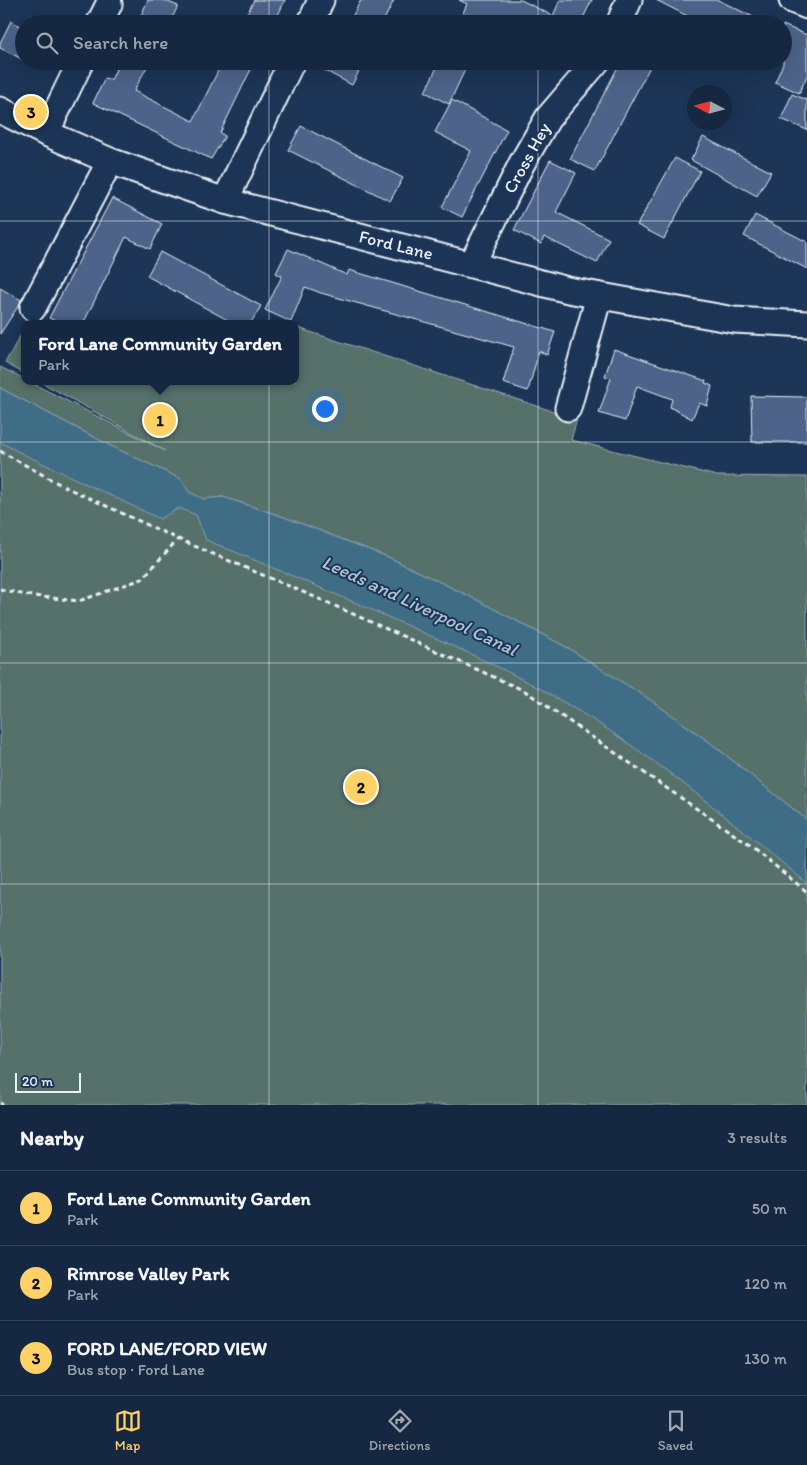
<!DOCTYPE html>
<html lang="en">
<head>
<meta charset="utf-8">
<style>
	body { margin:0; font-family:Itim,sans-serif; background:#23344c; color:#f1f3f6 }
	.compass { position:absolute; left:687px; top:85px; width:45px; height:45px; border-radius:50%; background:#162841; box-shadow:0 5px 20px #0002; rotate:276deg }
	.scale { position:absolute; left:15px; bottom:12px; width:66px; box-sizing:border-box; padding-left:5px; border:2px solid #e8f1f8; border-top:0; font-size:14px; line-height:18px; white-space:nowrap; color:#e8f1f8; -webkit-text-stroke:4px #1d3557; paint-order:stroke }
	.you { position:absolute; left:324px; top:408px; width:18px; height:18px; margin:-12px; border:4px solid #fff; border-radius:50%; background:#1a73e8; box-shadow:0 0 0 8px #1a73e833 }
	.badge { display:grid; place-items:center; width:32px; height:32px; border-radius:50%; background:#ffd166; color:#111; font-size:16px; font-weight:700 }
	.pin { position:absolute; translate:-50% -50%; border:2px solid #fff; box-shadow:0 1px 5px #0006 }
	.popup { position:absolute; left:21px; top:320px; width:278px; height:65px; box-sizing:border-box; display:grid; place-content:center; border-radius:10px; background:#162841; filter:drop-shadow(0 1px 4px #0005); font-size:16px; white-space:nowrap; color:#9ea6b1 }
	.popup b { font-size:19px; color:#f1f3f6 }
	.popup::after { content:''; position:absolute; left:50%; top:100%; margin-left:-10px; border:10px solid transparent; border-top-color:#162841 }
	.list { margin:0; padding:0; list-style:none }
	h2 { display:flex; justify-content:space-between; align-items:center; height:65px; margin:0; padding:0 20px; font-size:21px }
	h2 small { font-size:16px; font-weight:400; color:#9ea6b1 }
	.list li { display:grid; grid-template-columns:32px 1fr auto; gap:15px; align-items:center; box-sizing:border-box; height:75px; padding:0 20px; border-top:1px solid #35445a }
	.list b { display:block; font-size:19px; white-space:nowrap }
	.list p { margin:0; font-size:16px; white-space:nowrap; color:#9ea6b1 }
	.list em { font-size:16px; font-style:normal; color:#9ea6b1 }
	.icon { flex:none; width:28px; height:28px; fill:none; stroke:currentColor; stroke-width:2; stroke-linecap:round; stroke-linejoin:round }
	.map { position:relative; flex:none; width:807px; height:1105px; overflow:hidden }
	.search { position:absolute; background:#162841; box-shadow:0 5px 20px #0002; left:15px; right:15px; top:15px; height:55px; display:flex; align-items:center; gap:12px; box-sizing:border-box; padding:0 18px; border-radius:28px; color:#9ea6b1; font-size:19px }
	.sheet { height:290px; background:#162841 }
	nav { display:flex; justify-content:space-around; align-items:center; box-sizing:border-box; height:70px; border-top:1px solid #35445a; background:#162841; font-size:14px; color:#9ea6b1 }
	nav a { display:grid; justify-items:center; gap:2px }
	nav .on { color:#ffd166 }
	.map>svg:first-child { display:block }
	.green { fill:#566f6b; stroke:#9fb0b2 }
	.water { fill:#416d86; stroke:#84a2b4 }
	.building { fill:#4d6389; stroke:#e8f1f8 }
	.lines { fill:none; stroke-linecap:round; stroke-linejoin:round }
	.minor-casing { stroke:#e8f1f8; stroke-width:29 }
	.path { stroke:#e8f1f8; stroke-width:3; stroke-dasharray:5 4; stroke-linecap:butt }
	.minor { stroke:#1d3557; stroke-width:25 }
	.grid { fill:none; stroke:#e8f1f8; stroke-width:1; stroke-opacity:0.55 }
	.labels { text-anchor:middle; stroke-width:4; stroke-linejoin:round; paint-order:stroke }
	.street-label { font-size:18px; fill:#e8f1f8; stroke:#1d3557 }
	.water-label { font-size:19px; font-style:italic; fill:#aec3d0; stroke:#1d3557 }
</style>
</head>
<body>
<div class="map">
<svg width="807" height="1105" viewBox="0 0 807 1105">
	<rect width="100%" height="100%" fill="#1d3557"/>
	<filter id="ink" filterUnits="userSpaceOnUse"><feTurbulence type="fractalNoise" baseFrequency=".02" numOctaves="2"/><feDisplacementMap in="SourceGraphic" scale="10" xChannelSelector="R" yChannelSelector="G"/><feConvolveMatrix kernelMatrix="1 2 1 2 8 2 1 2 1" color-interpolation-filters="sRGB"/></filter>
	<g filter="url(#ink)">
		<g class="green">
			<path d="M 25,327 L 25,374 L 5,363 Z"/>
			<path d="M 295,327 L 577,419 L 571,440 L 717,476 L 807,477 L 807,820 L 708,741 L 649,699 L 568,648 L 477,600 L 388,557 L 284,517 L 223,497 L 204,499 L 188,492 L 181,479 L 111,446 L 0,388 L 0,367 L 25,379 L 25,381 L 28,381 L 165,451 L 39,381 L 295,381 Z"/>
			<path d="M 0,412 L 380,583 L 807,853 L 807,1105 L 0,1105 Z"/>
		</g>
		<path class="water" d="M 0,388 L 111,446 L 181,479 L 189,492 L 204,499 L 223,497 L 284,517 L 388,557 L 477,600 L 568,648 L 649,699 L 708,741 L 807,820 L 807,883 C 727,818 648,750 558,699 C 512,672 464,651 415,629 C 346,598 276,569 206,540 L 196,515 L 179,508 L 160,519 L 23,454 L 0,442 Z"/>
		<g class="building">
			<path d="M 148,0 L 163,0 L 178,6 L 169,24 L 137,24 Z"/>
			<path d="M 254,0 L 285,0 L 274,24 L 242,24 Z"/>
			<path d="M 361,0 L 394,0 L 382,24 L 366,24 L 352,17 Z"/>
			<path d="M 459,0 L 521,0 L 553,16 L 560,0 L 592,0 L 580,24 L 508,24 L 490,15 L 486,24 L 458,24 L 467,4 Z"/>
			<path d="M 656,0 L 718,0 L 768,24 L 703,24 Z"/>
			<path d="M 11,21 L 24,28 L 24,60 L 0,48 L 0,43 Z"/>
			<path d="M 783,25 L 807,35 L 807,76 L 799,93 L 775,82 L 783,64 Z"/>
			<path d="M 120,61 L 150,61 L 134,91 L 193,121 L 223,61 L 255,61 L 220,133 L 225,136 L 211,159 L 93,103 L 105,78 L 111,80 Z"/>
			<path d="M 307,61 L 364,61 L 352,85 Z"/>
			<path d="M 440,61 L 469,61 L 449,104 L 425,92 Z"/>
			<path d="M 621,61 L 653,61 L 595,171 L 570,159 Z"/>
			<path d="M 792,94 L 807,100 L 807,130 L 781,119 Z"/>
			<path d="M 452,100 L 507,130 L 462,217 L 442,207 L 471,151 L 435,132 Z"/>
			<path d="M 301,126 L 403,178 L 390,201 L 288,150 Z"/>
			<path d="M 703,137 L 771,172 L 757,196 L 691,160 Z"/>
			<path d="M 675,158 L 700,171 L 664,239 L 637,225 Z"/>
			<path d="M 550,160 L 576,173 L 556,212 L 609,239 L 597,263 L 544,237 L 541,244 L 514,230 Z"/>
			<path d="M 112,198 L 162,224 L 150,249 L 126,237 L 83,324 L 61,324 L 49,318 Z"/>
			<path d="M 755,215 L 807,242 L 807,269 L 744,236 Z"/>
			<path d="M 288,249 L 347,275 L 349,270 L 555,332 L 547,355 L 539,351 L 528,391 L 503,383 L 514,347 L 321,293 L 305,287 L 291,322 L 265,310 L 282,276 L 276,273 Z"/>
			<path d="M 160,252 L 261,306 L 250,324 L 235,324 L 147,276 Z"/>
			<path d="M 0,288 L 21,300 L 19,305 L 0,334 Z"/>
			<path d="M 614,349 L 706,381 L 705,383 L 712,386 L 707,406 L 699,403 L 692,419 L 670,407 L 672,399 L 637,386 L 625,421 L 599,413 L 611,378 L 605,376 Z"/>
			<path d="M 751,396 L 807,397 L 807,442 L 752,442 Z"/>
		</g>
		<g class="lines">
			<g class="minor-casing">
				<g id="minor">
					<path d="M 792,0 L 807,6"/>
					<path d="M 99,24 L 109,4"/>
					<path d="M 310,24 L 321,0"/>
					<path d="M 619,24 L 629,0"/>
					<path d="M 0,110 L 46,133 L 110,161 L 225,201 L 568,290 L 734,320 L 807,324"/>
					<path d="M 46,133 L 81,61"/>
					<path d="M 225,201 L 292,61"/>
					<path d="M 472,264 L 522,163 L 548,118 L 597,61"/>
					<path d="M 33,308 L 110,161"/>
					<path d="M 568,408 L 599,296"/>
				</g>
			</g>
			<g class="path">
				<path d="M 0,451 L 63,486 L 178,539 L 324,601 L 525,691 L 751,846 L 807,892"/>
				<path d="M 0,589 L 25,595 L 79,601 L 142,579 L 178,539"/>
				<path d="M 0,1103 L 3,1105"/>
			</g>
			<use href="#minor" class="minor"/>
		</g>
	</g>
	<path class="grid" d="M 269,0 L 269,24M 538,0 L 538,24M 269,61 L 269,1105M 538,61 L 538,1105M 0,221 L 807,221M 0,442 L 807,442M 0,663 L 807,663M 0,884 L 807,884"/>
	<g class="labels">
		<g class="street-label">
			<text transform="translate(527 158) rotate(-61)" y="6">Cross Hey</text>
			<text transform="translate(396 245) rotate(14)" y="6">Ford Lane</text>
		</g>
		<g class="water-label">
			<text transform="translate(420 605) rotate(25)" y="7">Leeds and Liverpool Canal</text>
		</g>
	</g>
</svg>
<svg class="compass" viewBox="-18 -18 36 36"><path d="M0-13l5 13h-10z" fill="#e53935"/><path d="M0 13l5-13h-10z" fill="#9ea6b1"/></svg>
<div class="scale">20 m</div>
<div class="you"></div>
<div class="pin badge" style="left:160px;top:420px">1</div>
<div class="popup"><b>Ford Lane Community Garden</b>Park</div>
<div class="pin badge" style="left:361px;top:787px">2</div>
<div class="pin badge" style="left:31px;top:112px">3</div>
<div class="search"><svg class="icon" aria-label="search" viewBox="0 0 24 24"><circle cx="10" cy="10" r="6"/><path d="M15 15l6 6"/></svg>Search here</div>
</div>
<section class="sheet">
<h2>Nearby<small>3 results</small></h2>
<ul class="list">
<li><span class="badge">1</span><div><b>Ford Lane Community Garden</b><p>Park</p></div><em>50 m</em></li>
<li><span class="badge">2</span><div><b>Rimrose Valley Park</b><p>Park</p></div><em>120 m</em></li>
<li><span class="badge">3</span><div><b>FORD LANE/FORD VIEW</b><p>Bus stop · Ford Lane</p></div><em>130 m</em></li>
</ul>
</section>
<nav>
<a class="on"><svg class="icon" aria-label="map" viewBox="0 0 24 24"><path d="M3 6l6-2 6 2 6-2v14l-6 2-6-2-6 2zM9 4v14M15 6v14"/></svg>Map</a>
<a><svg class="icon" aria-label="directions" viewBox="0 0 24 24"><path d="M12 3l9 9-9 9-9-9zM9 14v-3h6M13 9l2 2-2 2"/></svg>Directions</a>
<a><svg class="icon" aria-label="saved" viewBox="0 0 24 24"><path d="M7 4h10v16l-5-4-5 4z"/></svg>Saved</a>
</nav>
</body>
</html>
